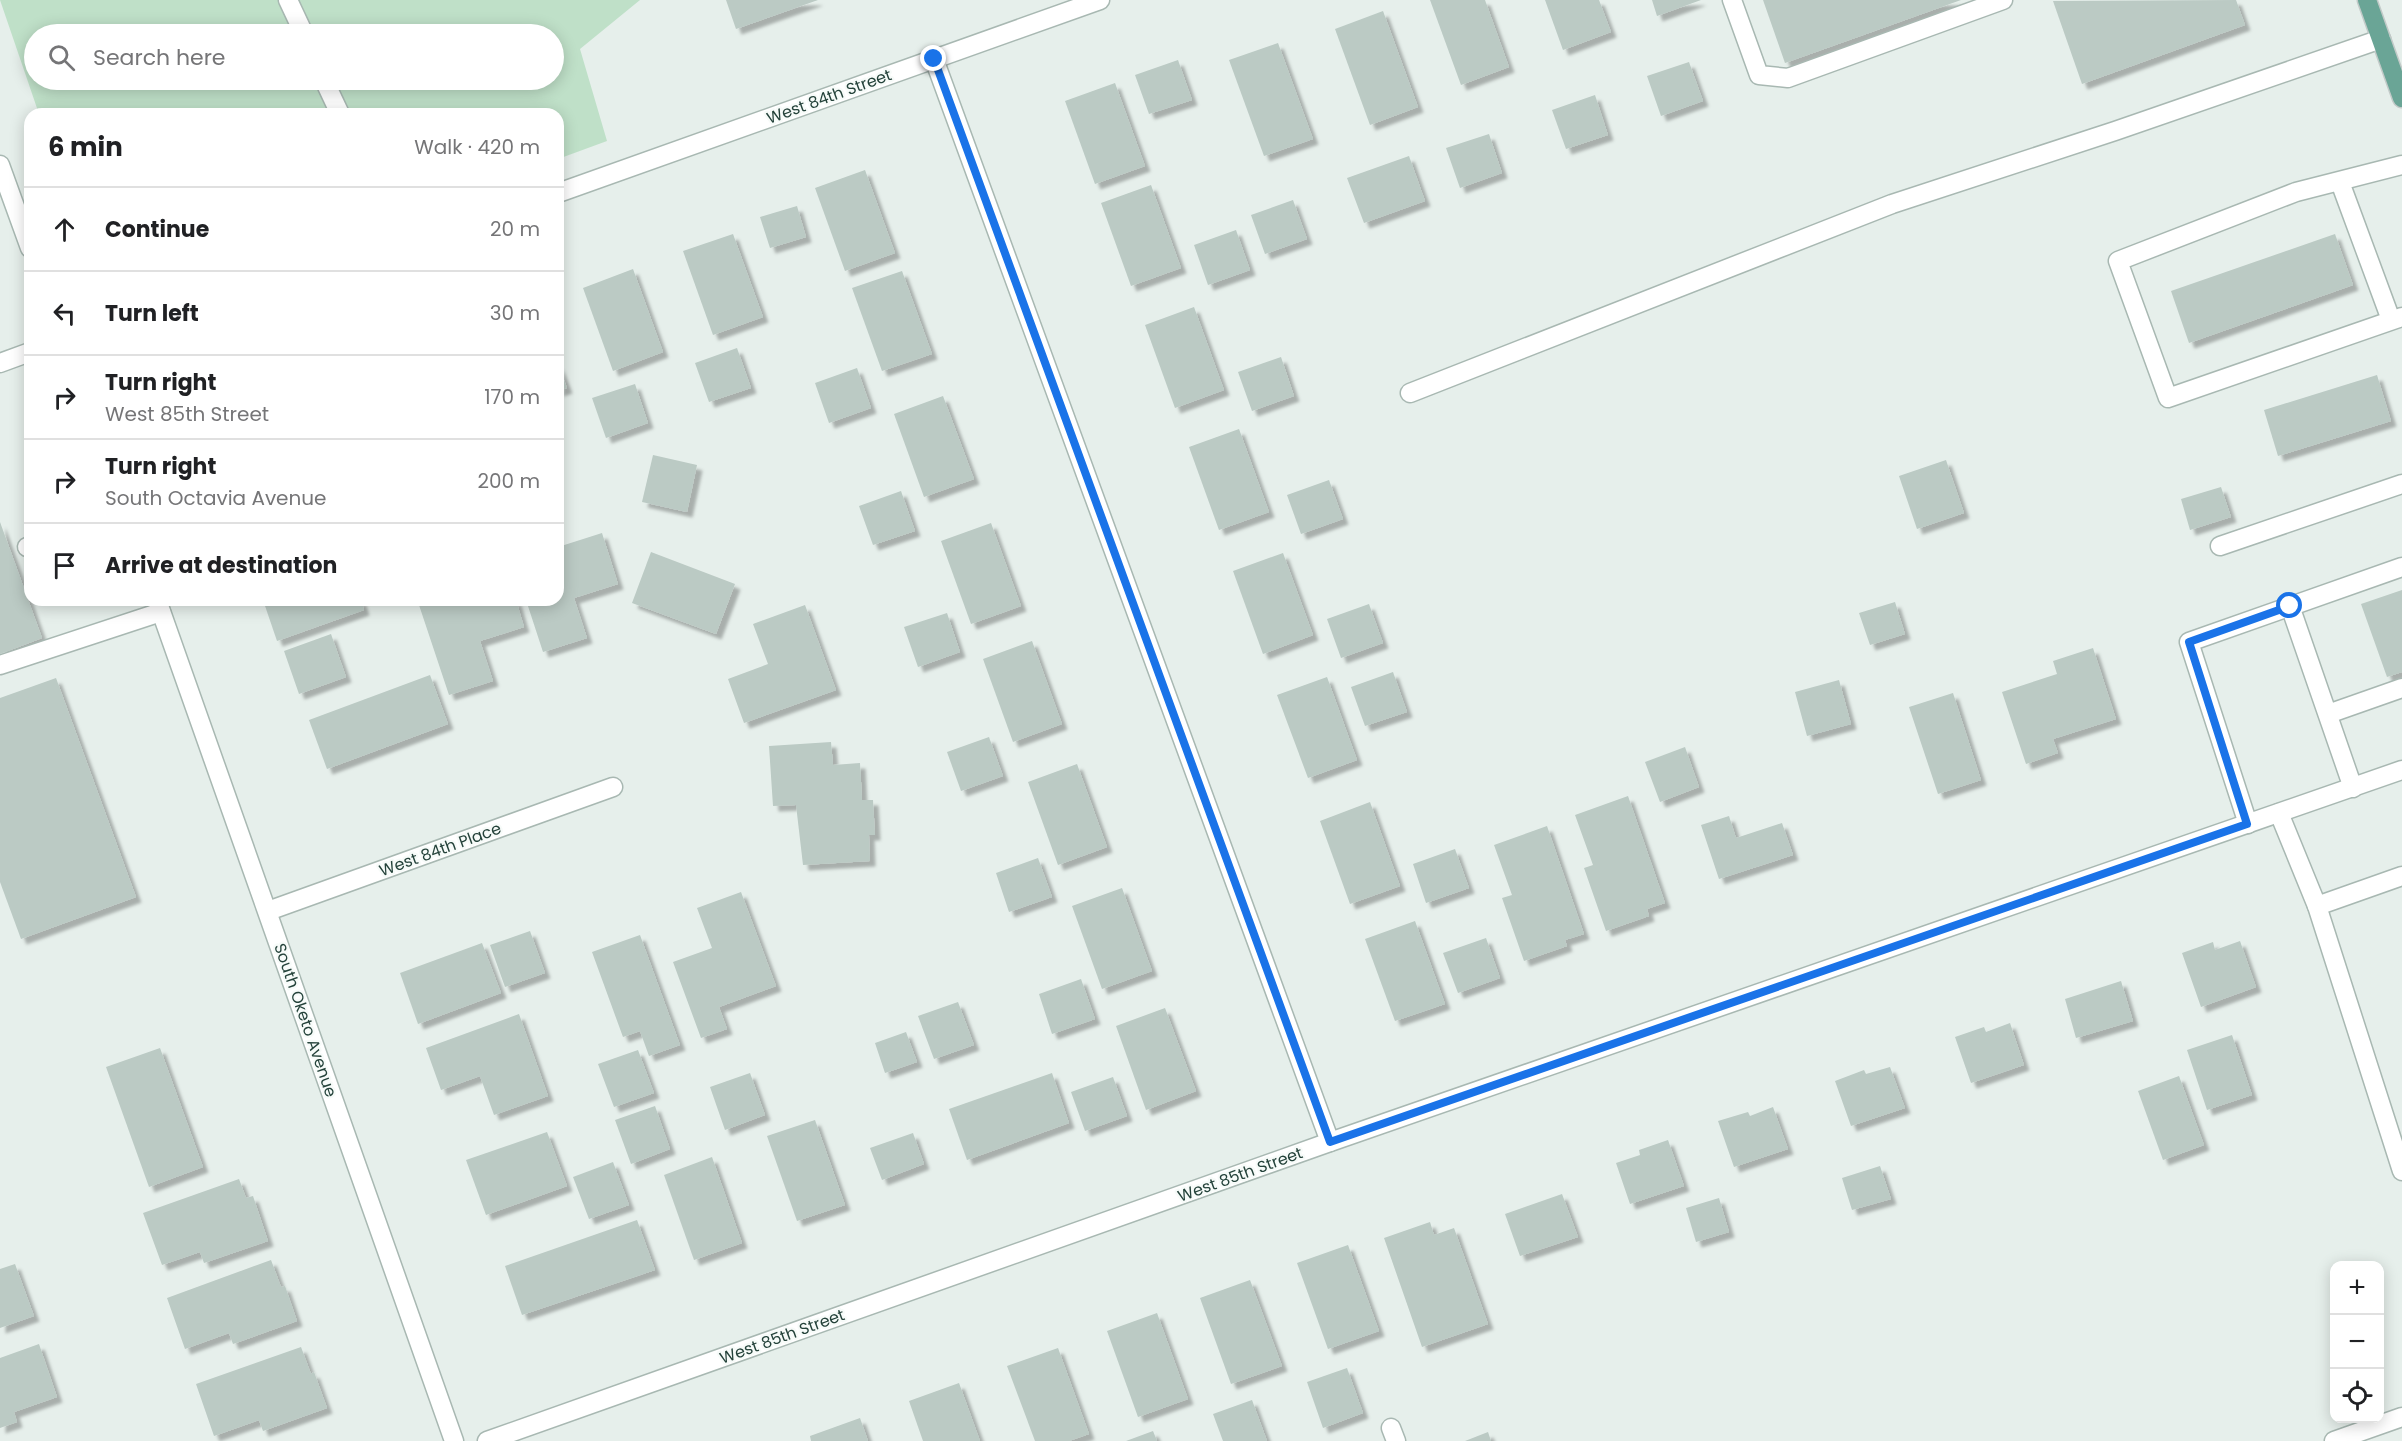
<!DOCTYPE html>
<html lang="en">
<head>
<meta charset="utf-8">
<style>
	body { margin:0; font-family:Poppins,sans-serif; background:#f6f6f6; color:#202124 }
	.controls { position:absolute; right:18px; bottom:18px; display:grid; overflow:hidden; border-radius:12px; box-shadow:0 3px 15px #0003 }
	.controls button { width:54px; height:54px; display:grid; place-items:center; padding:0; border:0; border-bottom:2px solid #e0e0e0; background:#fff; color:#202124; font:30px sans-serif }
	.stop { position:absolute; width:18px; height:18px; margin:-14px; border:4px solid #1a73e8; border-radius:50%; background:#fff }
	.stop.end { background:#1a73e8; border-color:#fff; box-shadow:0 2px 6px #0008 }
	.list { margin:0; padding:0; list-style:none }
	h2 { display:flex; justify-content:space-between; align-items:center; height:78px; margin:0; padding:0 24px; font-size:26px }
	h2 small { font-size:20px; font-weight:400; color:#757577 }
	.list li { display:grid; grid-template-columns:39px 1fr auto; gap:18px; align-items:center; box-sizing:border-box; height:84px; padding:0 24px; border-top:2px solid #e0e0e0 }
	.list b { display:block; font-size:22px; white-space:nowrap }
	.list p { margin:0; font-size:20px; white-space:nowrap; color:#757577 }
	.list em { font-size:20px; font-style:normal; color:#757577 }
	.icon { flex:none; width:33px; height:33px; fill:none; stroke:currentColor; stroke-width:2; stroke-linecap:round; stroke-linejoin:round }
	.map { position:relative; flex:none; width:2402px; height:1441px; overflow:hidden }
	.search { position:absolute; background:#fff; box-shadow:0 3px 15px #0003; left:24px; top:24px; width:540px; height:66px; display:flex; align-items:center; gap:15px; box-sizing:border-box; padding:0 21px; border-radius:33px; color:#757577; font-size:22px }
	.panel { position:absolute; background:#fff; box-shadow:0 3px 15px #0003; left:24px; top:108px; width:540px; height:498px; border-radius:18px }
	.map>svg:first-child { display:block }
	.green { fill:#bfe0c8; fill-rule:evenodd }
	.building { fill:#bbcac4; filter:url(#shadow) }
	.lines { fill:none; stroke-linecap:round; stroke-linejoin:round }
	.lane-casing { stroke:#a8b8b2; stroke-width:21 }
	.street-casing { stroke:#a8b8b2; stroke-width:21 }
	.primary-casing { stroke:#c2cac8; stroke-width:21 }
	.lane { stroke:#fff; stroke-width:18 }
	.street { stroke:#fff; stroke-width:18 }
	.primary { stroke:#6aa596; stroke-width:18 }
	.route { stroke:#1a73e8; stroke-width:8 }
	.labels { text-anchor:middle; stroke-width:4.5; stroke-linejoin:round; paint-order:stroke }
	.street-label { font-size:16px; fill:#24423a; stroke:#f7fbf9 }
</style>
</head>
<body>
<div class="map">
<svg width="2402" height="1441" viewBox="0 0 2402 1441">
	<defs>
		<filter id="shadow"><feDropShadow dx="5.5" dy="5.5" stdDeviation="1.5" flood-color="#0004"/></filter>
	</defs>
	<rect width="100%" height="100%" fill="#e6efeb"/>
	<path class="green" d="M 0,0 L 640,0 L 580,49 L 607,141 L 558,159 L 558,114 L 39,114 ZM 34,34 L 554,34 L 554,80 L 34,80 Z"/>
	<g class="building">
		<path d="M 726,0 L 818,0 L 736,29 Z"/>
		<path d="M 1430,0 L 1485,0 L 1509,67 L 1461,85 Z"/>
		<path d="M 1545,0 L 1599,0 L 1611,32 L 1563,50 Z"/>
		<path d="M 1652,0 L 1701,0 L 1657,16 Z"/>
		<path d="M 1763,0 L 1961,0 L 1785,63 Z"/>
		<path d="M 2236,0 L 2245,25 L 2082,84 L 2053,1 Z"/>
		<path d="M 1383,11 L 1418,107 L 1370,125 L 1335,29 Z"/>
		<path d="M 1278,43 L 1313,139 L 1264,156 L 1229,60 Z"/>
		<path d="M 1178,60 L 1192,100 L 1149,114 L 1135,75 Z"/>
		<path d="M 1689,62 L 1703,101 L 1661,116 L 1647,76 Z"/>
		<path d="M 1115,83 L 1145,166 L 1095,184 L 1065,101 Z"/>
		<path d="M 1595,95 L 1608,135 L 1566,149 L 1552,110 Z"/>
		<path d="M 1489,134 L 1502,173 L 1460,188 L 1446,148 Z"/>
		<path d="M 1409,156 L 1425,201 L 1364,223 L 1347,178 Z"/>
		<path d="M 865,170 L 895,253 L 845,271 L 815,188 Z"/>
		<path d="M 1151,185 L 1181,268 L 1131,286 L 1101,203 Z"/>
		<path d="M 1293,200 L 1307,239 L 1265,254 L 1251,215 Z"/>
		<path d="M 797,206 L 806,237 L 770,248 L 760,217 Z"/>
		<path d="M 1236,230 L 1250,270 L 1208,285 L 1194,245 Z"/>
		<path d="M 733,234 L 763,317 L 713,335 L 683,251 Z"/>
		<path d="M 2335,234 L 2353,285 L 2189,343 L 2171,291 Z"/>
		<path d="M 633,269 L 663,352 L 613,371 L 583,288 Z"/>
		<path d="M 902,271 L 932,354 L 882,371 L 852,288 Z"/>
		<path d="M 1194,307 L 1224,390 L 1175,408 L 1145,325 Z"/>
		<path d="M 737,348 L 751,388 L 709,402 L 695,363 Z"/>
		<path d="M 1281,357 L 1294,396 L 1252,411 L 1238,372 Z"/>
		<path d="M 558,364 L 567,388 L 558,391 Z"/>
		<path d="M 857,368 L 871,408 L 829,423 L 815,383 Z"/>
		<path d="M 2377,375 L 2391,421 L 2278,456 L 2264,410 Z"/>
		<path d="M 635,384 L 648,423 L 606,438 L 592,398 Z"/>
		<path d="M 943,396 L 974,479 L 924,497 L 894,414 Z"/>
		<path d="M 1239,429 L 1269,512 L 1219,530 L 1189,447 Z"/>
		<path d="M 653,455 L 697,465 L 687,512 L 642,502 Z"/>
		<path d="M 1946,460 L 1964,513 L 1917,529 L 1899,476 Z"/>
		<path d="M 1329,480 L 1343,519 L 1301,534 L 1287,495 Z"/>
		<path d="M 2221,487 L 2231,517 L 2190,530 L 2181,499 Z"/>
		<path d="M 901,491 L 915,531 L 873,545 L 859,506 Z"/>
		<path d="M 0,522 L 42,638 L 0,654 Z"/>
		<path d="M 991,523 L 1021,606 L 971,624 L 941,541 Z"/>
		<path d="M 602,533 L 618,584 L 574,598 L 587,638 L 543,652 L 526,600 L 558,600 L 558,547 Z"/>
		<path d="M 651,552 L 735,584 L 716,634 L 632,603 Z"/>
		<path d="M 1283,553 L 1313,635 L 1263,654 L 1233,571 Z"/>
		<path d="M 2402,590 L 2402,672 L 2387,677 L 2361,604 Z"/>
		<path d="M 263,600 L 361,600 L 364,610 L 277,641 Z"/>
		<path d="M 434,600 L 516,600 L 524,627 L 480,641 L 493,681 L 449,695 L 419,605 Z"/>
		<path d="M 1895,602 L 1905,634 L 1870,645 L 1859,613 Z"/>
		<path d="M 1369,604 L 1383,643 L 1341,658 L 1327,619 Z"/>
		<path d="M 805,605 L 836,690 L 744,723 L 728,679 L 768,664 L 753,624 Z"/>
		<path d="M 947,613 L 960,652 L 918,667 L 904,627 Z"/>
		<path d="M 331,634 L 346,677 L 299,694 L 284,651 Z"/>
		<path d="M 1032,641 L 1062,724 L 1013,742 L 983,659 Z"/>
		<path d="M 2093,648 L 2116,719 L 2053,739 L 2058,753 L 2026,764 L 2002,692 L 2057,674 L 2053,661 Z"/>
		<path d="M 1393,672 L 1407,712 L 1365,726 L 1351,687 Z"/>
		<path d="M 430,675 L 448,724 L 327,769 L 309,720 Z"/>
		<path d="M 1327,677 L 1357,760 L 1308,778 L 1277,695 Z"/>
		<path d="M 56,678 L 136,897 L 21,939 L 0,882 L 0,698 Z"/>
		<path d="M 1839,680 L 1851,724 L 1807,736 L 1795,692 Z"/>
		<path d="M 1953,693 L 1981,780 L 1938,794 L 1909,707 Z"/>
		<path d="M 989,737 L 1003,776 L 961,791 L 947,752 Z"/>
		<path d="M 831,742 L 833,765 L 860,763 L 862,800 L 873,800 L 875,835 L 869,835 L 870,861 L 803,865 L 796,805 L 773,806 L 769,746 Z"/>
		<path d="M 1685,747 L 1699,787 L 1660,802 L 1645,762 Z"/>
		<path d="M 1077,764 L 1107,847 L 1058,865 L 1028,782 Z"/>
		<path d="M 1628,796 L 1665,903 L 1647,909 L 1649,916 L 1606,931 L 1584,868 L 1593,865 L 1575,815 Z"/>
		<path d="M 1370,802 L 1400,886 L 1350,904 L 1320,821 Z"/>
		<path d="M 1729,816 L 1736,838 L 1782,823 L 1793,855 L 1719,879 L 1701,825 Z"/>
		<path d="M 1547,826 L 1584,934 L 1565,940 L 1567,946 L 1524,961 L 1502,898 L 1512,895 L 1494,845 Z"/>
		<path d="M 1455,849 L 1469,888 L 1426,903 L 1413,864 Z"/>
		<path d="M 1038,858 L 1052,897 L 1009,912 L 996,873 Z"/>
		<path d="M 1122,888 L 1152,971 L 1102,989 L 1072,906 Z"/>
		<path d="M 741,892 L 776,986 L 719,1007 L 727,1029 L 701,1038 L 673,962 L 712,948 L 697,908 Z"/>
		<path d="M 1415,921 L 1445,1004 L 1395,1021 L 1365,939 Z"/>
		<path d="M 530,931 L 545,973 L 505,987 L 490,945 Z"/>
		<path d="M 640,935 L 680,1045 L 649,1056 L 640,1031 L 623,1037 L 592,952 Z"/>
		<path d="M 1486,938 L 1500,978 L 1458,993 L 1443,953 Z"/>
		<path d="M 2240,941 L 2256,987 L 2201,1007 L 2182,953 L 2213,942 L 2215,950 Z"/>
		<path d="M 482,943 L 501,993 L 418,1024 L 400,973 Z"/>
		<path d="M 1081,979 L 1095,1019 L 1052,1034 L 1039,994 Z"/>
		<path d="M 2121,981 L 2133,1021 L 2076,1038 L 2065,999 Z"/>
		<path d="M 958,1002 L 974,1045 L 934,1059 L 918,1016 Z"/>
		<path d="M 1165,1008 L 1196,1091 L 1146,1110 L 1116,1026 Z"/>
		<path d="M 519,1014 L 548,1096 L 494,1115 L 480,1076 L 441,1090 L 426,1048 Z"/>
		<path d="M 2010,1023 L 2024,1065 L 1971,1083 L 1955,1037 L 1984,1027 L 1986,1032 Z"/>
		<path d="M 906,1032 L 917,1062 L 885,1073 L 875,1043 Z"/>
		<path d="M 2232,1035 L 2252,1095 L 2207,1110 L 2187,1050 Z"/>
		<path d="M 160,1048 L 203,1167 L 149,1187 L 106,1067 Z"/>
		<path d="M 638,1050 L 654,1093 L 614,1107 L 598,1064 Z"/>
		<path d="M 1890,1067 L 1905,1108 L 1851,1126 L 1835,1081 L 1864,1070 L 1866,1074 Z"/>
		<path d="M 750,1073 L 765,1115 L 725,1130 L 710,1087 Z"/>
		<path d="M 1052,1073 L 1069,1123 L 967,1160 L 949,1109 Z"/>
		<path d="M 2179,1076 L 2204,1145 L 2163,1160 L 2138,1091 Z"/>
		<path d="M 1113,1077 L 1127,1116 L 1085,1131 L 1071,1092 Z"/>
		<path d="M 655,1106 L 670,1149 L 631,1164 L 615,1120 Z"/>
		<path d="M 1773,1107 L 1788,1149 L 1734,1167 L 1718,1121 L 1748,1112 L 1750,1116 Z"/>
		<path d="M 815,1120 L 845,1205 L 797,1221 L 767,1136 Z"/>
		<path d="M 547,1132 L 567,1186 L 486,1215 L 466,1160 Z"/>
		<path d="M 913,1133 L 924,1164 L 882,1180 L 870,1148 Z"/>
		<path d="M 1668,1140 L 1684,1186 L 1630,1204 L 1616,1163 L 1640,1155 L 1639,1150 Z"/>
		<path d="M 712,1157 L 742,1243 L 694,1260 L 664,1175 Z"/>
		<path d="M 613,1162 L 629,1205 L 589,1219 L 573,1177 Z"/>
		<path d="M 1880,1166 L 1891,1199 L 1852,1210 L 1842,1178 Z"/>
		<path d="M 239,1179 L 246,1198 L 253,1196 L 268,1241 L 204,1263 L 200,1252 L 162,1265 L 143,1213 Z"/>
		<path d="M 1562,1194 L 1578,1237 L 1520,1256 L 1505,1214 Z"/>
		<path d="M 1719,1198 L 1729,1232 L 1696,1242 L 1686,1208 Z"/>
		<path d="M 637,1220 L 655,1270 L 522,1315 L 505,1266 Z"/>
		<path d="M 1430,1222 L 1434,1235 L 1454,1228 L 1488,1324 L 1422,1347 L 1384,1238 Z"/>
		<path d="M 1348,1245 L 1379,1331 L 1328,1349 L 1297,1263 Z"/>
		<path d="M 271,1260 L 281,1287 L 285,1286 L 297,1321 L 233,1344 L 229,1333 L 185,1349 L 167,1298 Z"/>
		<path d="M 15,1264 L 34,1316 L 0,1328 L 0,1269 Z"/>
		<path d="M 1250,1280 L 1282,1366 L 1231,1384 L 1200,1298 Z"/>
		<path d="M 1157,1313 L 1188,1399 L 1138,1417 L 1107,1331 Z"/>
		<path d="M 39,1344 L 57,1397 L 14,1412 L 17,1422 L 0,1428 L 0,1358 Z"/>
		<path d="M 301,1347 L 311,1374 L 314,1372 L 327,1408 L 263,1431 L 259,1420 L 214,1436 L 196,1384 Z"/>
		<path d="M 1058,1348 L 1089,1434 L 1069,1441 L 1035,1441 L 1007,1366 Z"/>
		<path d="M 1347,1368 L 1363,1413 L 1323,1428 L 1307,1382 Z"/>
		<path d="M 959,1383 L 980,1441 L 923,1441 L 909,1401 Z"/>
		<path d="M 1252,1400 L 1267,1441 L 1223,1441 L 1213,1414 Z"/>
		<path d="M 860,1418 L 868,1441 L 811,1441 L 810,1436 Z"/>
		<path d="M 1153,1431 L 1157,1441 L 1126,1441 Z"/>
		<path d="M 1488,1432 L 1491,1441 L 1465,1441 Z"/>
	</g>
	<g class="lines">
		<g class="lane-casing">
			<g id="lane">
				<path d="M 288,0 L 304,34"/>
				<path d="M 1732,0 L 1759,75 L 1788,78 L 2003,0"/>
				<path d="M 324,80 L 340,114"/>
				<path d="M 2402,165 L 2296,192 L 2118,261 L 2168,398 L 2402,317"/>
				<path d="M 2340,182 L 2391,320"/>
				<path d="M 0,363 L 30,352"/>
				<path d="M 1410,393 L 1892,204 L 2115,131 L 2381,39"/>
				<path d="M 2220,546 L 2402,484"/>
				<path d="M 27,547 L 30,546"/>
				<path d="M 2290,606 L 2353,788"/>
				<path d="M 0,665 L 161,612"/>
				<path d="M 2328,714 L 2402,688"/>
				<path d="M 2279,813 L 2317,906"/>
				<path d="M 2248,824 L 2189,642 L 2402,567"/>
				<path d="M 2402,876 L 2317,906 L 2402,1171"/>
				<path d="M 1391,1428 L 1396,1441"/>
				<path d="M 2334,1441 L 2402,1417"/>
			</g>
		</g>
		<g class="street-casing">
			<g id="street">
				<path d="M 934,59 L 1330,1142"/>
				<path d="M 0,165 L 30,248"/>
				<path d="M 558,193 L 1100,0"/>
				<path d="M 157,600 L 454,1441"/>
				<path d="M 268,911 L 613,787"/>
				<path d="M 487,1441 L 1330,1142 L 2402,770"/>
			</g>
		</g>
		<g class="primary-casing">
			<path id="primary" d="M 2367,0 L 2402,98"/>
		</g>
		<use href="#lane" class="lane"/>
		<use href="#street" class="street"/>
		<use href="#primary" class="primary"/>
	</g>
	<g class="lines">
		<path class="route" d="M 934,59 L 1330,1142 L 2247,824 L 2189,642 L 2290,606"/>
	</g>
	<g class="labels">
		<g class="street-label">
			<text transform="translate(829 96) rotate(-20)" y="6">West 84th Street</text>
			<text transform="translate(440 849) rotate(-20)" y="6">West 84th Place</text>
			<text transform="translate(306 1020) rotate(71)" y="6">South Oketo Avenue</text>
			<text transform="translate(1240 1174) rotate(-20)" y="6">West 85th Street</text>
			<text transform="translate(782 1336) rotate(-20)" y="6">West 85th Street</text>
		</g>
	</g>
</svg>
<div class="controls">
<button>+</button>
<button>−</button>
<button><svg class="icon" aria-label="locate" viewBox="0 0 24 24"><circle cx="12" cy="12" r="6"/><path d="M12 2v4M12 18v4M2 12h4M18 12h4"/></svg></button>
</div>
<div class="stop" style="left:2290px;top:606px"></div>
<div class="stop end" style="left:934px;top:59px"></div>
<div class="search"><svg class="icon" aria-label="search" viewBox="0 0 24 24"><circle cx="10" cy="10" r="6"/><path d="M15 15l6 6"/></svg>Search here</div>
<section class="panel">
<h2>6 min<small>Walk · 420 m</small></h2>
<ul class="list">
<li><svg class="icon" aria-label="ahead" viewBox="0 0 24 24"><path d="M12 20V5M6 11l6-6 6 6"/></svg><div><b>Continue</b></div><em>20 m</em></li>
<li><svg class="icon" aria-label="left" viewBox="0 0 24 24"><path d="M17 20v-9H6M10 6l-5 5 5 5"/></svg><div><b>Turn left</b></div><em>30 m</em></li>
<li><svg class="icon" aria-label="right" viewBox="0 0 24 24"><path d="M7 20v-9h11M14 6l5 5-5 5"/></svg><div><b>Turn right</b><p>West 85th Street</p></div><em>170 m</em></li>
<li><svg class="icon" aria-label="right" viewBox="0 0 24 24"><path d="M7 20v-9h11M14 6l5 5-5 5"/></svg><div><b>Turn right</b><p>South Octavia Avenue</p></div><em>200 m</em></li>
<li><svg class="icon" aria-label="arrive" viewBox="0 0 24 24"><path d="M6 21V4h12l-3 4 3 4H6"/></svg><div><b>Arrive at destination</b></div></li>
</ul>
</section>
</div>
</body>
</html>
